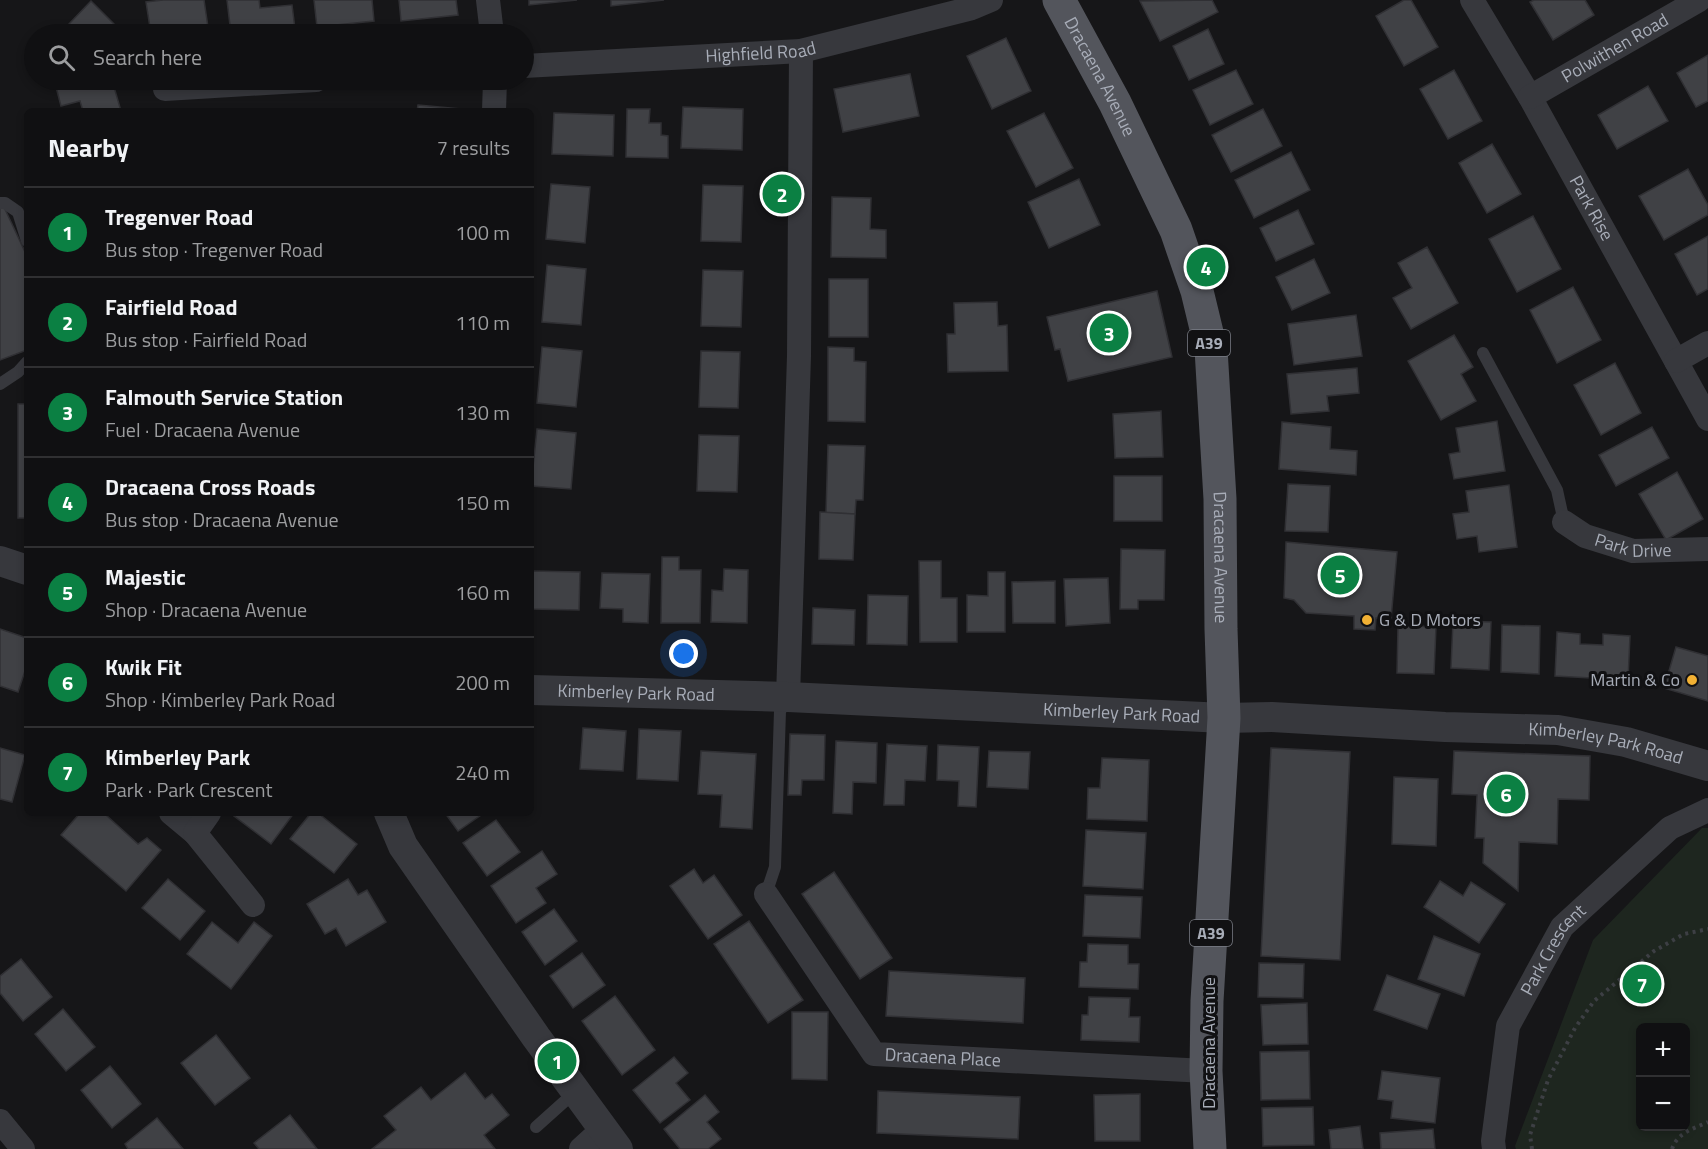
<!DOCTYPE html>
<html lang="en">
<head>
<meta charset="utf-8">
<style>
	body { margin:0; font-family:"Titillium Web",sans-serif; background:#19191b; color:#f1f3f6 }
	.controls { position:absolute; right:18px; bottom:18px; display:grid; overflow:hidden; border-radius:9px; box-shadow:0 3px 9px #0003 }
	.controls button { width:54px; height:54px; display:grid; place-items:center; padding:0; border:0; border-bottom:2px solid #303032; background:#101012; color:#f1f3f6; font:30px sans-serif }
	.you { position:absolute; left:684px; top:654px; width:21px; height:21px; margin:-15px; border:4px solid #fff; border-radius:50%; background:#1a73e8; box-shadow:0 0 0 9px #1a73e833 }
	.badge { display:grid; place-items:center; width:39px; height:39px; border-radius:50%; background:#0b8043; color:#fff; font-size:20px; font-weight:700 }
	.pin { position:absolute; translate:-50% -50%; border:3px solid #fff; box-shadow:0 2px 6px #0006 }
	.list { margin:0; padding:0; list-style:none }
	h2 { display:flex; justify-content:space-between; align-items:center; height:78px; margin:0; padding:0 24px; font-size:26px }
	h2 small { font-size:20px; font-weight:400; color:#9c9d9f }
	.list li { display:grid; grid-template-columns:39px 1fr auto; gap:18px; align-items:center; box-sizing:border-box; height:90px; padding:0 24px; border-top:2px solid #303032 }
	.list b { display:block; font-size:22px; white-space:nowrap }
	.list p { margin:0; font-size:20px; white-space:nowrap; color:#9c9d9f }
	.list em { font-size:20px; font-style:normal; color:#9c9d9f }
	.icon { flex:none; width:33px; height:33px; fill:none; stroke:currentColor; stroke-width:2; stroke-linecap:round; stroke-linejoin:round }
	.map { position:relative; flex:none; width:1708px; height:1149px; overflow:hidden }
	.search { position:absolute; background:#101012; box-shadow:0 3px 9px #0003; left:24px; top:24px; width:510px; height:66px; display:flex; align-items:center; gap:15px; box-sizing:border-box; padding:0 21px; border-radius:33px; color:#9c9d9f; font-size:22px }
	.panel { position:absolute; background:#101012; box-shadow:0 3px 9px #0003; left:24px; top:108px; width:510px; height:708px; border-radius:9px }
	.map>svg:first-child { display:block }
	.green { fill:#1e261f; fill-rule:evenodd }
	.building { fill:#404145; stroke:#303034; stroke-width:1.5 }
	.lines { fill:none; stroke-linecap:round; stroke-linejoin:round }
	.path { stroke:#3d3f44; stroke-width:4; stroke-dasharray:3 4.5; stroke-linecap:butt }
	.service { stroke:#37383d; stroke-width:12 }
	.minor { stroke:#37383d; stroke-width:24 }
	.tertiary { stroke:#37383d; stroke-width:30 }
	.primary { stroke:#53555c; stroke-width:33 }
	.poi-dot { fill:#f2b134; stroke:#111113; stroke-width:2 }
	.labels { text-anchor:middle; stroke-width:6; stroke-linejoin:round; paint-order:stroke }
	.shield { fill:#111113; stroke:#7b7e86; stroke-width:1.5 }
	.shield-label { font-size:16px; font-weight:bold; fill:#a8adb8 }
	.street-label { font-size:18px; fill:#a8adb8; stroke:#111113 }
	.poi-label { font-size:18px; fill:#a8adb8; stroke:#111113; text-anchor:start }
</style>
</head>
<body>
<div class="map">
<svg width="1708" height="1149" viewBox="0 0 1708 1149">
	<rect width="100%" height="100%" fill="#161618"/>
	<path class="green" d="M 1702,828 L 1708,828 L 1708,1149 L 1516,1149 L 1515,1146 L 1593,940 ZM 1640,1028 L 1686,1028 L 1686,1126 L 1640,1126 Z"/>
	<g class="building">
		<path d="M 163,0 L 204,0 L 209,34 L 151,34 L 146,2 Z"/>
		<path d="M 227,0 L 259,0 L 260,8 L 292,5 L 295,29 L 231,34 Z"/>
		<path d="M 314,0 L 372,0 L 374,21 L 317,27 Z"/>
		<path d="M 399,0 L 456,0 L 458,15 L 401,21 Z"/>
		<path d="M 529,0 L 577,0 L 529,5 Z"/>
		<path d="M 611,0 L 664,0 L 611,6 Z"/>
		<path d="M 1212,0 L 1218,12 L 1160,41 L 1140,1 Z"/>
		<path d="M 1404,0 L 1411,0 L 1438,47 L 1404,66 L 1376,16 Z"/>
		<path d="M 1534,0 L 1585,0 L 1594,15 L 1553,40 L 1530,2 Z"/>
		<path d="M 91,1 L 118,28 L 112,34 L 79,34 L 69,24 Z"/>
		<path d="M 1208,29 L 1224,64 L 1189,80 L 1173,46 Z"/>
		<path d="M 1006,38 L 1031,91 L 992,109 L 967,56 Z"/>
		<path d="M 1708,55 L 1708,101 L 1696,107 L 1677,73 Z"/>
		<path d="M 1236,70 L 1253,104 L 1210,125 L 1193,90 Z"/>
		<path d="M 1454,70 L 1482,121 L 1448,139 L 1420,89 Z"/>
		<path d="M 910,74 L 919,116 L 843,132 L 834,89 Z"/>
		<path d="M 68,80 L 112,80 L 121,111 L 83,111 L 80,101 L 61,106 L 55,83 Z"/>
		<path d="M 1648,86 L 1668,121 L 1617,149 L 1598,115 Z"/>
		<path d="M 418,105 L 461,109 L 461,111 L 417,111 Z"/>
		<path d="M 683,107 L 743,109 L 742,150 L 681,148 Z"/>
		<path d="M 627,109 L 650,109 L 649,123 L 661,123 L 661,135 L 668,136 L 668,158 L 626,157 Z"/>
		<path d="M 1263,109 L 1282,146 L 1231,172 L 1212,135 Z"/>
		<path d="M 554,113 L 614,115 L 613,156 L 552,154 Z"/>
		<path d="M 1044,113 L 1073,168 L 1036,187 L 1007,131 Z"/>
		<path d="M 1492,144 L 1521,194 L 1487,213 L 1459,163 Z"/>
		<path d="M 1291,152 L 1310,190 L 1254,218 L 1235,180 Z"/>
		<path d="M 1688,169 L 1708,205 L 1708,215 L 1664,240 L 1639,196 Z"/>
		<path d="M 1079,179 L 1100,225 L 1049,248 L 1028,202 Z"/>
		<path d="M 551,184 L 590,187 L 585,243 L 546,239 Z"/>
		<path d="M 703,185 L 743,186 L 741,242 L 701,241 Z"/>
		<path d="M 832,197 L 871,198 L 870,229 L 886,230 L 886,258 L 831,257 Z"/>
		<path d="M 3,205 L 27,256 L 27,350 L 0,360 L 0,206 Z"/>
		<path d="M 1298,210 L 1314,244 L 1276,261 L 1260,228 Z"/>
		<path d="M 1533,216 L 1561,269 L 1517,292 L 1489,239 Z"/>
		<path d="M 1708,236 L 1708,289 L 1697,295 L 1675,254 Z"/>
		<path d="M 1427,247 L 1458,303 L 1411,329 L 1393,298 L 1412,288 L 1398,263 Z"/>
		<path d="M 1314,259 L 1330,293 L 1292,310 L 1276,277 Z"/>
		<path d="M 547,265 L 586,269 L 581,325 L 542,322 Z"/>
		<path d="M 703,270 L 743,271 L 741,327 L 701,326 Z"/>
		<rect x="829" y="279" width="39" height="58"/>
		<path d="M 1573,287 L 1601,340 L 1557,363 L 1530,310 Z"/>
		<path d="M 1157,291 L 1172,357 L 1068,381 L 1060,349 L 1055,350 L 1047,317 Z"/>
		<path d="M 997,302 L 998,326 L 1007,325 L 1008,371 L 948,372 L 947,334 L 955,334 L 954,303 Z"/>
		<path d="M 1356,315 L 1362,356 L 1294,365 L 1288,324 Z"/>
		<path d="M 1454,335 L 1473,367 L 1461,374 L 1476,401 L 1441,420 L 1408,361 Z"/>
		<path d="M 542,347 L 582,351 L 576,407 L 537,403 Z"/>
		<path d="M 828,347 L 854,348 L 854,361 L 866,362 L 865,422 L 828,421 Z"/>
		<path d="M 701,351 L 740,352 L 738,408 L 699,407 Z"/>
		<path d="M 1615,363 L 1641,413 L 1601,435 L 1574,385 Z"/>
		<path d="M 1357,368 L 1359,393 L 1327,396 L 1329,411 L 1291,414 L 1287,374 Z"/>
		<rect x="18" y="404" width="9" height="114"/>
		<path d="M 1161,411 L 1163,457 L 1115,458 L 1113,414 Z"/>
		<path d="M 1497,421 L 1505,471 L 1454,479 L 1449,454 L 1460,452 L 1456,428 Z"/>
		<path d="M 1282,422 L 1331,427 L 1330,449 L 1357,451 L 1356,475 L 1279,469 Z"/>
		<path d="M 1652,427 L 1669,458 L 1616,486 L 1599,455 Z"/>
		<path d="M 537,429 L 576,433 L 571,489 L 531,486 Z"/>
		<path d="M 699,435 L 739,436 L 737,492 L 697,491 Z"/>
		<path d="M 828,445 L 865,446 L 863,500 L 856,500 L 855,514 L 826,513 Z"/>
		<path d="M 1677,472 L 1703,519 L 1666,540 L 1639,494 Z"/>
		<rect x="1114" y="476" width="48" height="45"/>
		<path d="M 1288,484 L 1330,486 L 1328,532 L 1285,531 Z"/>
		<path d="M 1509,485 L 1517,547 L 1479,552 L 1477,536 L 1457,539 L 1453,514 L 1469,512 L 1466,491 Z"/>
		<path d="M 820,512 L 855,514 L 853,560 L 819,559 Z"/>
		<path d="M 1286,542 L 1397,552 L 1391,619 L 1376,618 L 1375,630 L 1354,629 L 1354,616 L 1306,613 L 1294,600 L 1284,598 Z"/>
		<path d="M 1121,549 L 1165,550 L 1164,600 L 1138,600 L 1138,609 L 1120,609 Z"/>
		<path d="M 662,557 L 679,557 L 679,570 L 701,570 L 700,623 L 661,623 Z"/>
		<path d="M 919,561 L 941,561 L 941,598 L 957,598 L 957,642 L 920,642 Z"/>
		<path d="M 724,569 L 748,570 L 747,623 L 711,622 L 712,590 L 723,591 Z"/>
		<path d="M 531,571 L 580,572 L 579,610 L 531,609 Z"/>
		<path d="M 988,572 L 1005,572 L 1005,632 L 967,632 L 967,595 L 988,596 Z"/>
		<path d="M 602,573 L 650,574 L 648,623 L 623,622 L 623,609 L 600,608 Z"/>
		<path d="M 1108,578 L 1110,623 L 1066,626 L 1064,579 Z"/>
		<path d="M 1055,581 L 1055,623 L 1013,623 L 1012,582 Z"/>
		<path d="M 868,595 L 908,596 L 907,645 L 867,644 Z"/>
		<path d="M 813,608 L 855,610 L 854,645 L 812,644 Z"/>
		<path d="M 1453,621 L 1491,622 L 1489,670 L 1451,668 Z"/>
		<path d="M 1398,625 L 1436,627 L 1434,674 L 1397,673 Z"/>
		<path d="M 1502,625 L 1540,626 L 1539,674 L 1501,672 Z"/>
		<path d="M 0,629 L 27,638 L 27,665 L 18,692 L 0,686 Z"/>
		<path d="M 1557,632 L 1580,634 L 1580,644 L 1603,645 L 1603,634 L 1630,636 L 1628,680 L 1555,676 Z"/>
		<path d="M 1676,647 L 1708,656 L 1708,701 L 1664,688 Z"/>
		<path d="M 583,728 L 626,731 L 623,771 L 580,769 Z"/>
		<path d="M 639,729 L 681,731 L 678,781 L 637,779 Z"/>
		<path d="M 790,734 L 825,735 L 824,780 L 802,780 L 801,795 L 788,795 Z"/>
		<path d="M 836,741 L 877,743 L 876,783 L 853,782 L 852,814 L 833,813 Z"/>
		<path d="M 887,744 L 927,746 L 925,781 L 905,780 L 904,805 L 884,805 Z"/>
		<path d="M 938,745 L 979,747 L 976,807 L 958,806 L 959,781 L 937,780 Z"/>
		<path d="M 0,748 L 25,755 L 12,802 L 0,799 Z"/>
		<path d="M 1271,748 L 1350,752 L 1340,960 L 1261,956 Z"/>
		<path d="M 701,751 L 756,754 L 752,829 L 720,827 L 722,795 L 698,794 Z"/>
		<path d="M 989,751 L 1030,752 L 1028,789 L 987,787 Z"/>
		<path d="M 1454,751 L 1590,756 L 1589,800 L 1558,799 L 1557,844 L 1519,842 L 1518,891 L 1483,863 L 1484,838 L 1475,838 L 1477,795 L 1452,794 Z"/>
		<path d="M 1102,758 L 1149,760 L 1147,821 L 1087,819 L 1088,788 L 1100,788 Z"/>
		<path d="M 1394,777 L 1438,779 L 1436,846 L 1392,844 Z"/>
		<path d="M 80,813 L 108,813 L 106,815 L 138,844 L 147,838 L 161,850 L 126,891 L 61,835 Z"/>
		<path d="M 236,813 L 294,813 L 271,844 L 234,816 Z"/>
		<path d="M 311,813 L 318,813 L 357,844 L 334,873 L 290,839 Z"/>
		<path d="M 445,813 L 484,813 L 458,831 Z"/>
		<path d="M 496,820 L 520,852 L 487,876 L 463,843 Z"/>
		<path d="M 1086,830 L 1146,833 L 1143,889 L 1083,886 Z"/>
		<path d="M 542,851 L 557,874 L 536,888 L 546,903 L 516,923 L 491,886 Z"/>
		<path d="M 694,869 L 703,883 L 714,875 L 742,915 L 708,939 L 670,886 Z"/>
		<path d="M 834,872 L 892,958 L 860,979 L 802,894 Z"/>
		<path d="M 168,879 L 205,911 L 180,940 L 142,908 Z"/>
		<path d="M 348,879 L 358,895 L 367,890 L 386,922 L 346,946 L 336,928 L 325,934 L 307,904 Z"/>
		<path d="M 1440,881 L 1463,896 L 1471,882 L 1505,904 L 1479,943 L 1424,907 Z"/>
		<path d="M 1085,895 L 1142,897 L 1140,938 L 1083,936 Z"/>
		<path d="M 554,909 L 577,941 L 545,965 L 522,932 Z"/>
		<path d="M 749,921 L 803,1000 L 768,1023 L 714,944 Z"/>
		<path d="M 212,922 L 238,943 L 254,922 L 272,936 L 231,989 L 187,954 Z"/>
		<path d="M 1434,936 L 1480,954 L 1464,996 L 1418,979 Z"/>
		<path d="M 1088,944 L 1128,945 L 1128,964 L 1139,964 L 1138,989 L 1079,987 L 1080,962 L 1087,962 Z"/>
		<path d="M 582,953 L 605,985 L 573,1008 L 550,976 Z"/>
		<path d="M 21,959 L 52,997 L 23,1021 L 0,993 L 0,976 Z"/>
		<path d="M 1259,963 L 1304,964 L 1303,998 L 1258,997 Z"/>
		<path d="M 889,971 L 1025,978 L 1023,1023 L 886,1016 Z"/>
		<path d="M 1387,975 L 1440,994 L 1427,1029 L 1374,1010 Z"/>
		<path d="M 615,996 L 655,1050 L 622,1075 L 582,1021 Z"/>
		<path d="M 1089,997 L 1130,998 L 1129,1017 L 1140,1017 L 1139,1042 L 1081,1040 L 1082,1015 L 1088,1015 Z"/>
		<path d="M 1307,1003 L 1308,1044 L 1263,1045 L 1261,1005 Z"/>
		<path d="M 63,1009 L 95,1047 L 66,1071 L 35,1034 Z"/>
		<path d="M 792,1012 L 828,1012 L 827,1080 L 792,1079 Z"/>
		<path d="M 216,1035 L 250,1078 L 215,1105 L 181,1063 Z"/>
		<path d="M 1309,1051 L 1310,1099 L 1261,1100 L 1260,1052 Z"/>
		<path d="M 674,1057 L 688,1073 L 676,1083 L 690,1100 L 660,1123 L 633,1090 Z"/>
		<path d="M 110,1066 L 141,1104 L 112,1128 L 81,1090 Z"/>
		<path d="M 1382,1071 L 1440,1078 L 1435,1123 L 1391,1118 L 1393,1101 L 1378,1099 Z"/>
		<path d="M 465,1073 L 485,1099 L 492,1094 L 509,1115 L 484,1135 L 495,1149 L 372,1149 L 396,1130 L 384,1116 L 421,1087 L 431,1100 Z"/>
		<path d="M 878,1091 L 1020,1097 L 1018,1139 L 877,1133 Z"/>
		<path d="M 1140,1094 L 1140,1141 L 1095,1141 L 1094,1095 Z"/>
		<path d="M 705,1095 L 719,1112 L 707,1122 L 721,1139 L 708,1149 L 680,1149 L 664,1129 Z"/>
		<path d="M 1313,1107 L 1314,1145 L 1263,1146 L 1262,1108 Z"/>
		<path d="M 290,1115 L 317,1149 L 259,1149 L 254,1143 Z"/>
		<path d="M 157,1118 L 183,1149 L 128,1149 L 125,1144 Z"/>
		<path d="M 1360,1126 L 1363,1149 L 1331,1149 L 1329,1130 Z"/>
		<path d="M 1433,1129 L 1435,1149 L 1381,1149 L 1380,1133 Z"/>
	</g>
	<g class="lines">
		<g class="path">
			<path d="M 1532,1149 L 1530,1135 L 1548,1080 L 1575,1028 L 1594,1001 L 1654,951 L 1684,934 L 1708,929"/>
			<path d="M 1672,1149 C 1678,1132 1693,1129 1708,1122"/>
		</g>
		<g class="service">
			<path d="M 0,203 L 5,203 L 18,212 L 27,241"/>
			<path d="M 1483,353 L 1557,490 L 1564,522"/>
			<path d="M 0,384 L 18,372 L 27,362"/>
			<path d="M 766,894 L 775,867 L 780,711 L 788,698"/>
			<path d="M 536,1127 L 575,1092"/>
		</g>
		<g class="minor">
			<path d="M 488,0 L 492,34"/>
			<path id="s1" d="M 1472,0 L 1530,97 L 1708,419"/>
			<path id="s2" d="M 524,66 L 801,51 L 972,8 L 991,0"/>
			<path d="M 165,89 L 316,80"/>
			<path id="s3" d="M 1530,97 L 1699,0"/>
			<path d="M 494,111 L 495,80"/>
			<path d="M 1676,361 L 1708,343"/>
			<path id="s4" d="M 1564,522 L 1585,536 L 1633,551 L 1708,549"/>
			<path d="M 788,697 L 799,356 L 801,51"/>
			<path d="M 171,813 L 195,833"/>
			<path d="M 209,813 L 195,833 L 253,905"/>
			<path id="s5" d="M 766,894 L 874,1054 L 1206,1071"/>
			<path d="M 0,1121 L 23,1149"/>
			<path d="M 581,1149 L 603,1129"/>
			<path id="s6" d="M 1494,1149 L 1493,1141 L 1508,1026 L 1562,927 L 1670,828 L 1708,810"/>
		</g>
		<g class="tertiary">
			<path d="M 0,561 L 27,570"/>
			<path id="s7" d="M 531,690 L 788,697 L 1224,718 L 1272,717 L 1445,727 L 1558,730 L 1626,742 L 1708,766"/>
			<path d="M 389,813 L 403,846 L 536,1037 L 618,1149"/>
		</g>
		<path class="primary" id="s8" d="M 1059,0 L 1115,103 L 1176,230 L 1197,291 L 1211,349 L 1220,499 L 1221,629 L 1224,718 L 1207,1001 L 1206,1071 L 1210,1149"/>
	</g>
	<g class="poi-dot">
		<circle cx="1367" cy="620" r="6"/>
		<circle cx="1692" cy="680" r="6"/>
	</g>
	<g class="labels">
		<g class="shield">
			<rect x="1188" y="330" width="42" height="26" rx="4.5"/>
			<rect x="1190" y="920" width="42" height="26" rx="4.5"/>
		</g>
		<g class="shield-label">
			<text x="1209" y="349">A39</text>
			<text x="1211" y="939">A39</text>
		</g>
		<g class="street-label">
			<text dy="6" stroke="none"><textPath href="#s3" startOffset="98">Polwithen Road</textPath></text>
			<text dy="6" stroke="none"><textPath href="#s2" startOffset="237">Highfield Road</textPath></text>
			<text dy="6" stroke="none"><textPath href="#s8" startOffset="87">Dracaena Avenue</textPath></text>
			<text dy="6" stroke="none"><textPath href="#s1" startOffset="240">Park Rise</textPath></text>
			<text dy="6" stroke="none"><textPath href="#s4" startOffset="75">Park Drive</textPath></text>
			<text dy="6" stroke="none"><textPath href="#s8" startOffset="591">Dracaena Avenue</textPath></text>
			<text dy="6" stroke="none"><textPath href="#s7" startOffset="105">Kimberley Park Road</textPath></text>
			<text dy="6" stroke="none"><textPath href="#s7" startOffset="591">Kimberley Park Road</textPath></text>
			<text dy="6" stroke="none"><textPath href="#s7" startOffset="1077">Kimberley Park Road</textPath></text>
			<text dy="6" stroke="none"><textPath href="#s6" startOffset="213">Park Crescent</textPath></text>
			<text transform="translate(1209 1043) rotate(-90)" y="6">Dracaena Avenue</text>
			<text dy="6" stroke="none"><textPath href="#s5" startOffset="262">Dracaena Place</textPath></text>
		</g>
		<g class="poi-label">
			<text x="1379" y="626">G &amp; D Motors</text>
			<text x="1680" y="686" text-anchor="end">Martin &amp; Co</text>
		</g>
	</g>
</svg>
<div class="controls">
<button>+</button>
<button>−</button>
</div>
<div class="you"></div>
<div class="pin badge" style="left:557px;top:1061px">1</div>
<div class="pin badge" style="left:782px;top:194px">2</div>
<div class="pin badge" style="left:1109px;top:333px">3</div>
<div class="pin badge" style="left:1206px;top:267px">4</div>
<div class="pin badge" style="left:1340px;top:575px">5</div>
<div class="pin badge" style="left:1506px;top:794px">6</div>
<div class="pin badge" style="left:1642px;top:984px">7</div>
<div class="search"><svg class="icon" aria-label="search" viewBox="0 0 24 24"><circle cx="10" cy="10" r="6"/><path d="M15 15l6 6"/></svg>Search here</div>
<section class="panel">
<h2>Nearby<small>7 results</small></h2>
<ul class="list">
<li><span class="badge">1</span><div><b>Tregenver Road</b><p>Bus stop · Tregenver Road</p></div><em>100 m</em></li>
<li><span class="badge">2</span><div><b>Fairfield Road</b><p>Bus stop · Fairfield Road</p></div><em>110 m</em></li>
<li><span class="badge">3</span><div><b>Falmouth Service Station</b><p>Fuel · Dracaena Avenue</p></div><em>130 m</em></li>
<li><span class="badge">4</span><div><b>Dracaena Cross Roads</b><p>Bus stop · Dracaena Avenue</p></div><em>150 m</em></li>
<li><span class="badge">5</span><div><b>Majestic</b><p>Shop · Dracaena Avenue</p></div><em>160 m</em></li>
<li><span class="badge">6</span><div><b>Kwik Fit</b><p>Shop · Kimberley Park Road</p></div><em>200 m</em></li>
<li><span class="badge">7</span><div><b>Kimberley Park</b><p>Park · Park Crescent</p></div><em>240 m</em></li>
</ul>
</section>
</div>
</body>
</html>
